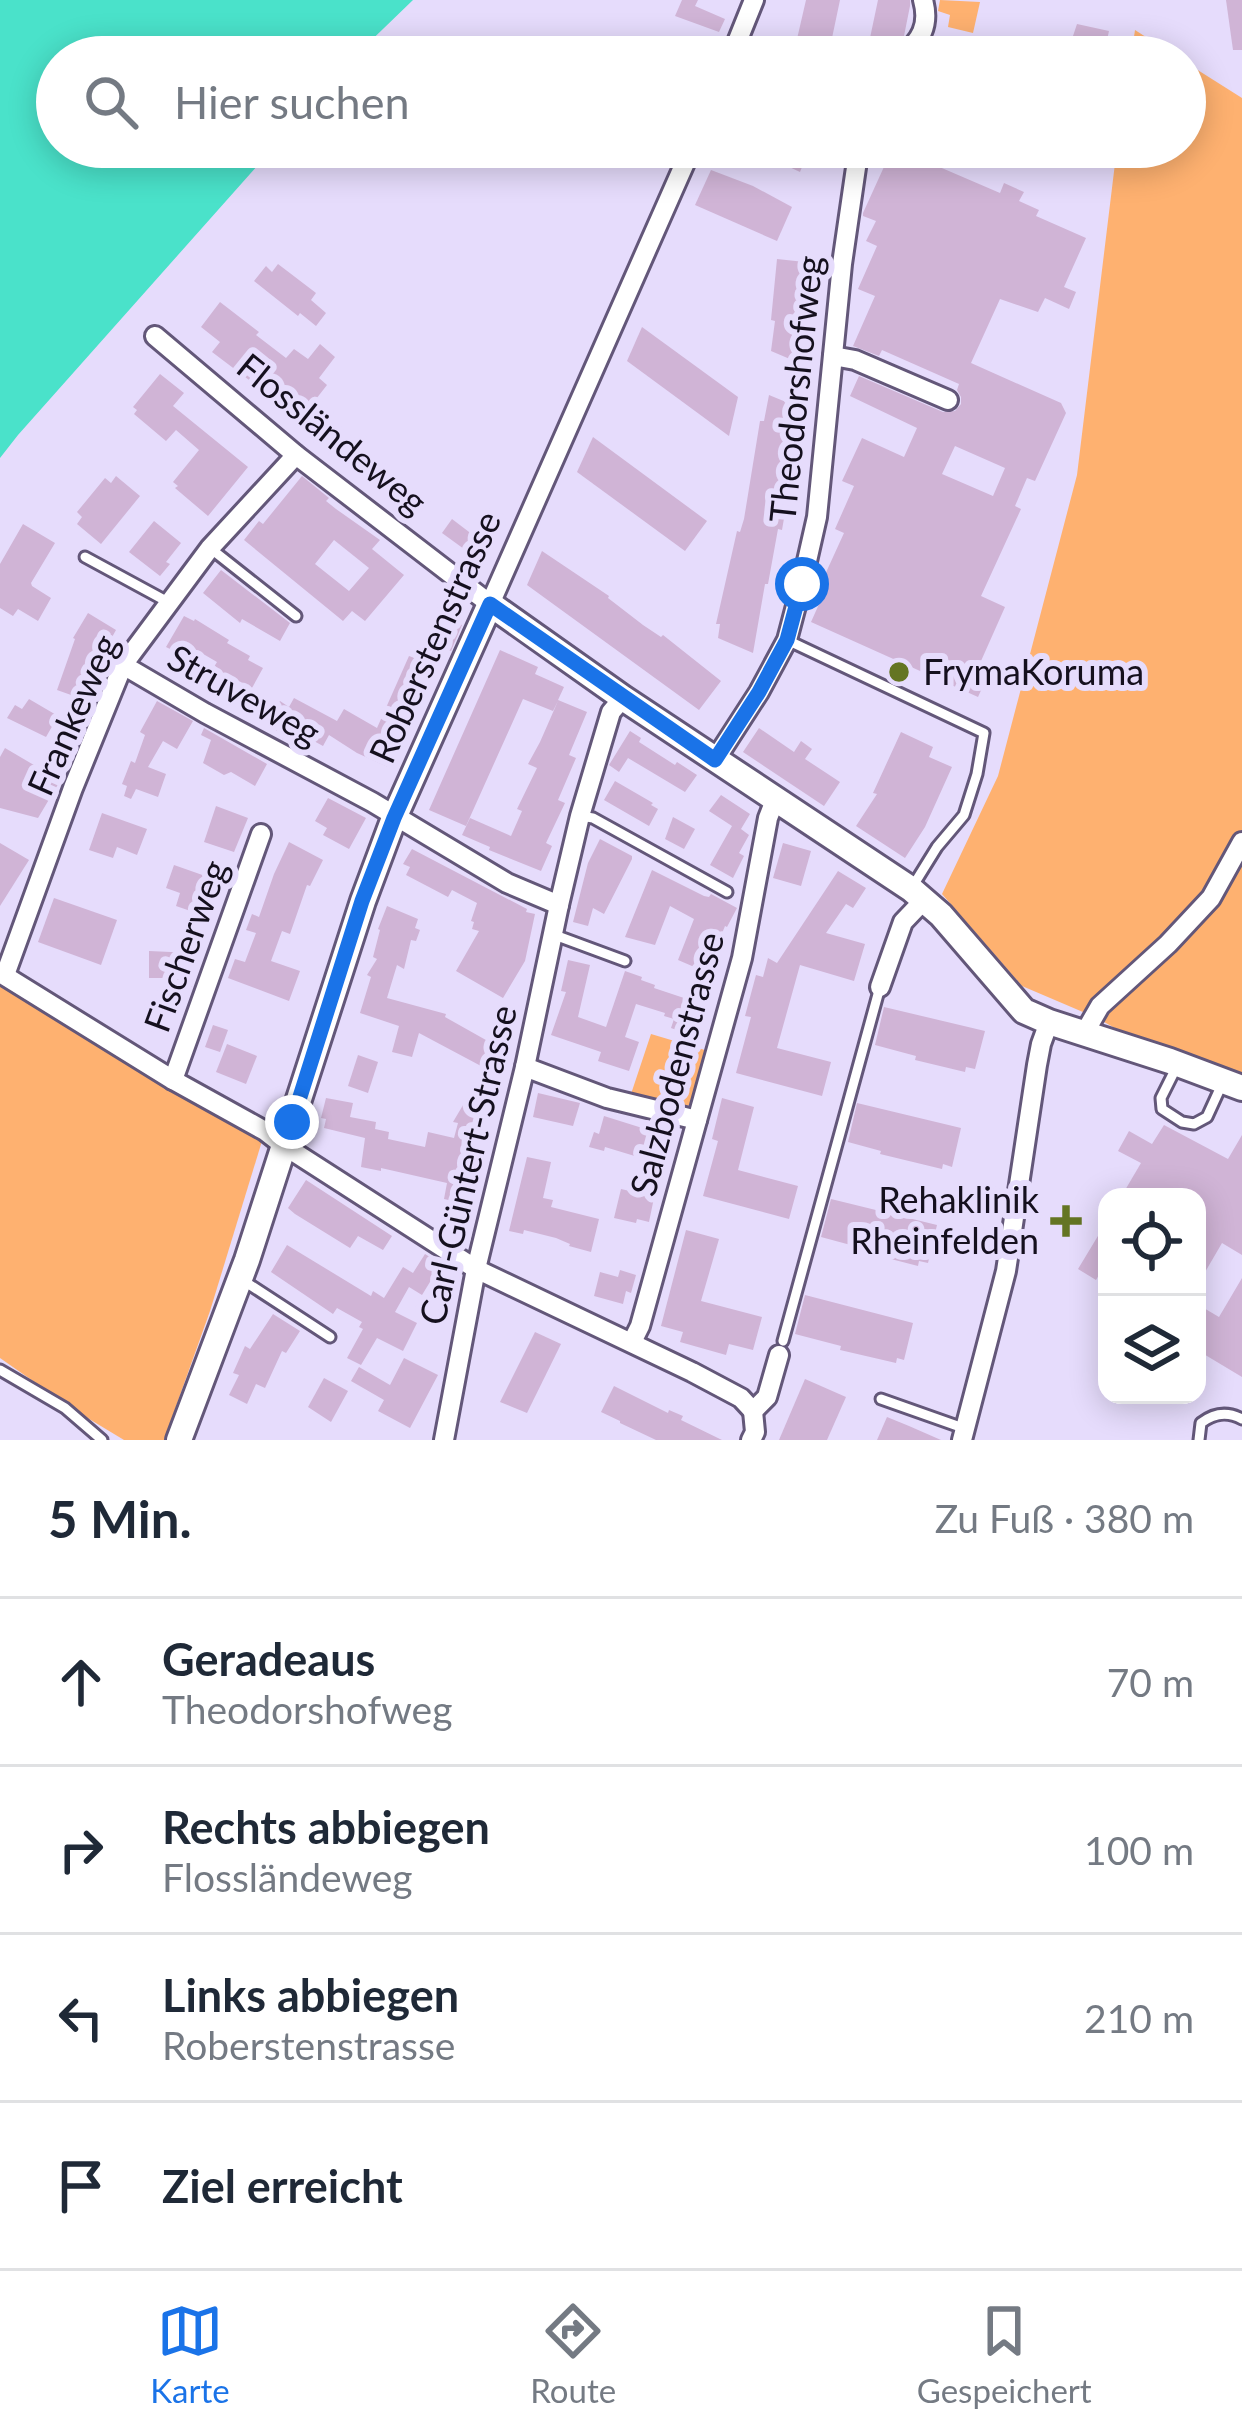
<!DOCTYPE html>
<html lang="de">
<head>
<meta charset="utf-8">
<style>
	body { margin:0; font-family:Lato,sans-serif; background:#f2f2f3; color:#1f2937 }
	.controls { position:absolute; right:36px; bottom:36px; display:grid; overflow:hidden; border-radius:24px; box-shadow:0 6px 30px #0003 }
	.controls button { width:108px; height:108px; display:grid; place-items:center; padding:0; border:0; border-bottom:3px solid #e0e1e3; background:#fff; color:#1f2937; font:60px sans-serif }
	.stop { position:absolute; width:36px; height:36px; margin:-27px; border:9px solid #1a73e8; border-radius:50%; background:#fff }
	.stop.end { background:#1a73e8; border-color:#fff; box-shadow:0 3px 12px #0008 }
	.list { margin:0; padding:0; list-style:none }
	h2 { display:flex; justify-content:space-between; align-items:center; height:156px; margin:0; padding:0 48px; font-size:51px }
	h2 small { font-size:39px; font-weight:400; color:#747a83 }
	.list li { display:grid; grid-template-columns:78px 1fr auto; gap:36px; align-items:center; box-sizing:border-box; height:168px; padding:0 48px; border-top:3px solid #e0e1e3 }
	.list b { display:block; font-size:45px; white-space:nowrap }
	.list p { margin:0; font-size:39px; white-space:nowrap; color:#747a83 }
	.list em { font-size:39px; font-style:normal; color:#747a83 }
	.icon { flex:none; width:66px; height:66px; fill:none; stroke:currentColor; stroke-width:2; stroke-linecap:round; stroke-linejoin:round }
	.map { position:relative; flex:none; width:1242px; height:1440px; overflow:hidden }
	.search { position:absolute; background:#fff; box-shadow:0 6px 30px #0003; left:36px; right:36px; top:36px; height:132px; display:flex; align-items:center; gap:30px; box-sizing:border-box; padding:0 42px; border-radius:66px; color:#747a83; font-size:45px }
	.sheet { height:828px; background:#fff }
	nav { display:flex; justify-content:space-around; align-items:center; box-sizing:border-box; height:168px; border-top:3px solid #e0e1e3; background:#fff; font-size:33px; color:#747a83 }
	nav a { display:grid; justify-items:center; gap:6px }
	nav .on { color:#1a73e8 }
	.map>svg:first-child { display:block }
	.green { fill:#feb170 }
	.water { fill:#4ae2ca }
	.building { fill:#d0b4d6; fill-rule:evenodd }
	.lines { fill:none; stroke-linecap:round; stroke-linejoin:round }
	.service-casing { stroke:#635779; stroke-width:15 }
	.minor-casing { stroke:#635779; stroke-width:24 }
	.tertiary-casing { stroke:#635779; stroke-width:30 }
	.service { stroke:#fff; stroke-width:9 }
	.minor { stroke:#fff; stroke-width:18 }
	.tertiary { stroke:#fff; stroke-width:24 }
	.route { stroke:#1a73e8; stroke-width:15 }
	.poi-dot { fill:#647523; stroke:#e6dcfc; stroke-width:4.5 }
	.labels { text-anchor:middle; stroke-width:12; stroke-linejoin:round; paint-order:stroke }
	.street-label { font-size:36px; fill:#15101e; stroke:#e6dcfc }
	.poi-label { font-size:36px; fill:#15101e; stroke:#e6dcfc; text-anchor:start }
</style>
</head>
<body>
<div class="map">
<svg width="1242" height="1440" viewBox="0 0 1242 1440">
	<rect width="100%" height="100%" fill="#e6dcfc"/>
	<g class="green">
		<path d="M 940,0 L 980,2 L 973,33 L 948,27 L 950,15 L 938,11 Z"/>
		<path d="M 1135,30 L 1177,57 L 1131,57 Z"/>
		<path d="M 1185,62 L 1242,98 L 1242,1077 L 1129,1036 L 1097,1018 L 1022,986 L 942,894 L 998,776 L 1077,475 L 1117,147 L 1185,147 Z"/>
		<path d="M 0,984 L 262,1141 L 210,1311 L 164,1440 L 124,1440 L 76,1411 L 0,1358 Z"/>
		<path d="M 651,1034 L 708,1051 L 696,1101 L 684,1108 L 630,1097 Z"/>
	</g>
	<path class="water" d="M 0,0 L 413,0 L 354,57 L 57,57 L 57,147 L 274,147 L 18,435 L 0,458 Z"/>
	<g class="building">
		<path d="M 682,0 L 698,0 L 695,6 L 725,19 L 719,32 L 675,16 Z"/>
		<path d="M 806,0 L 840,0 L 828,57 L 795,57 L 796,53 L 794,52 Z"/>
		<path d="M 878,0 L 910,0 L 910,6 L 904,36 L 891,48 L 888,57 L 866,57 Z"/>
		<path d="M 1226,0 L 1242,0 L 1242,50 L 1233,50 Z"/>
		<path d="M 1077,24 L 1109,31 L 1103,57 L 1066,57 Z"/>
		<path d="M 791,147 L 810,147 L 800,172 L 783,164 Z"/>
		<path d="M 893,147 L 1000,193 L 1004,183 L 1024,192 L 1019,201 L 1039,210 L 1036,216 L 1086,238 L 1064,287 L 1076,292 L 1069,309 L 1045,298 L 1038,312 L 1000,299 L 971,363 L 1061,403 L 1066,413 L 1035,481 L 1027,478 L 1015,506 L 1021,509 L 981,596 L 1005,607 L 977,670 L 988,675 L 978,697 L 811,622 L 824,593 L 818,590 L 844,533 L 835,529 L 854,486 L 842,481 L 862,438 L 904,457 L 917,428 L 850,396 L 859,376 L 943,412 L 955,411 L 961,404 L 961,397 L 957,390 L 959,384 L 882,350 L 879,356 L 853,346 L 875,296 L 858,289 L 877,246 L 866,241 L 876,221 L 863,216 L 863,213 ZM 955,446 L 1005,468 L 993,496 L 942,474 Z"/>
		<path d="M 711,170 L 753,186 L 792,207 L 777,241 L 695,205 Z"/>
		<path d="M 777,259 L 814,263 L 812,316 L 804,365 L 771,351 L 775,321 L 771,320 Z"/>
		<path d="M 278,264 L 316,293 L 311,300 L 326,313 L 316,326 L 300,313 L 298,316 L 254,281 L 266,266 L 272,272 Z"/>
		<path d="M 220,302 L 259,332 L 256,335 L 286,358 L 294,349 L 308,359 L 320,344 L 335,357 L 319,378 L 327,385 L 302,417 L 268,389 L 265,392 L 212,352 L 220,342 L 201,327 Z"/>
		<path d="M 642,327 L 738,397 L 729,436 L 627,361 Z"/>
		<path d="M 160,374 L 184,393 L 173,406 L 248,467 L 208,516 L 175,488 L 178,486 L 173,482 L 199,450 L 176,430 L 166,441 L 134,414 L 137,410 L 133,407 Z"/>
		<path d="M 769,395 L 803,409 L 782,530 L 778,529 L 768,584 L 765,584 L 753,653 L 718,638 L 720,624 L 716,624 L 737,531 L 740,532 L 744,519 L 760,421 L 764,421 Z"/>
		<path d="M 593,437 L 707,521 L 685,551 L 577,472 Z"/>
		<path d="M 116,476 L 140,496 L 101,544 L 77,524 L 82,517 L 77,512 L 105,478 L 111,483 Z"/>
		<path d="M 302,476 L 329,498 L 326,501 L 336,509 L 380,540 L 372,549 L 404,575 L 365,621 L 352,611 L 343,621 L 244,540 L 259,521 L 263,524 ZM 334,540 L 369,568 L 349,591 L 315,564 Z"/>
		<path d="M 452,519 L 473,535 L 464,549 L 442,533 Z"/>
		<path d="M 154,521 L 181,543 L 166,562 L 170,564 L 160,576 L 129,552 Z"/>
		<path d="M 23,524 L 55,543 L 31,583 L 32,586 L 51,598 L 38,621 L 18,609 L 13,616 L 0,608 L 0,564 Z"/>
		<path d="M 542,551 L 609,596 L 608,598 L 643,625 L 661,637 L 663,635 L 721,681 L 699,710 L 527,585 Z"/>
		<path d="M 221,570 L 290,623 L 280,641 L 242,619 L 240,623 L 203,593 Z"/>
		<path d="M 447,602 L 461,608 L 455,622 L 462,625 L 451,651 L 441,647 L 388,767 L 357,753 L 329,735 L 323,746 L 290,728 L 283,739 L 281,733 L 267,725 L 280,701 L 289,707 L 294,698 L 337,721 L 344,709 L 377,728 L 409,656 L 420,660 Z"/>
		<path d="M 88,613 L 116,630 L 102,655 L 104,657 L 88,701 L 57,690 L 75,639 L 73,638 Z"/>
		<path d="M 184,616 L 194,621 L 195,619 L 229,640 L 227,643 L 250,656 L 248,660 L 263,668 L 252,688 L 237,680 L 232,688 L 209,675 L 217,662 L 186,644 L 180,654 L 166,647 Z"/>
		<path d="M 500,650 L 538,667 L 535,674 L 564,687 L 558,700 L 587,712 L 569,755 L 576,758 L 558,800 L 565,803 L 546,843 L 552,846 L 541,871 L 489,850 L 490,847 L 462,835 L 470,818 L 511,836 L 522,811 L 517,809 L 537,768 L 528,764 L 540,742 L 558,701 L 553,711 L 523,699 L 466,826 L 429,810 Z"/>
		<path d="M 29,699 L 58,716 L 46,737 L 7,718 L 15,705 L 22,709 Z"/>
		<path d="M 157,701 L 193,721 L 177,749 L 163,741 L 148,767 L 166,774 L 158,797 L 136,789 L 131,799 L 124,796 L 127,786 L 122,784 L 131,761 L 135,763 L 145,735 L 140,732 Z"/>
		<path d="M 204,728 L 267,764 L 255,786 L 231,772 L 224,775 L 203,763 L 211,740 L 201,735 Z"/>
		<path d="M 759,728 L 794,752 L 801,741 L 812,749 L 805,759 L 840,782 L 824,806 L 743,752 Z"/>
		<path d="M 630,731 L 641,738 L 639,742 L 675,765 L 677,762 L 697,775 L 685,792 L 628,758 L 619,772 L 609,765 Z"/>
		<path d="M 901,732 L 933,747 L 929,757 L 952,767 L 925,827 L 905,858 L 856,826 L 877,794 L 873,793 Z"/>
		<path d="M 58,735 L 72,743 L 53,776 L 60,781 L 38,818 L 0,808 L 0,757 L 5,748 L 39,768 Z"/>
		<path d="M 615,781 L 653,803 L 651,805 L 658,809 L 649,826 L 604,800 Z"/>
		<path d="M 721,795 L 750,814 L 741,829 L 749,835 L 739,853 L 744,856 L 733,878 L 710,865 L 732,826 L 709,811 Z"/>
		<path d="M 328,798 L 366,818 L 349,849 L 323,835 L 327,828 L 315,821 Z"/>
		<path d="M 216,806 L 248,818 L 234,852 L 204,842 Z"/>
		<path d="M 102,813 L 147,829 L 137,855 L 117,847 L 113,858 L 89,850 Z"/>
		<path d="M 673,817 L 695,829 L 684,849 L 665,839 Z"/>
		<path d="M 600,839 L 632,856 L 632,859 L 604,914 L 593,908 L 588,926 L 573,922 L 588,863 Z"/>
		<path d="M 289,842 L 323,860 L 310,886 L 307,885 L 290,934 L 282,931 L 271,961 L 300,971 L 289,1001 L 228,978 L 235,959 L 245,962 L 256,933 L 246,930 L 252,914 L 259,917 L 274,874 Z"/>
		<path d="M 0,843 L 29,860 L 0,906 Z"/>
		<path d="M 783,843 L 811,851 L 801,886 L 773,878 Z"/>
		<path d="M 412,849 L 527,909 L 526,912 L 535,914 L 525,961 L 503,998 L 456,971 L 479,931 L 472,929 L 474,922 L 471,921 L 477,903 L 452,890 L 448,897 L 406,875 L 410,867 L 403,864 Z"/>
		<path d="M 174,865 L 211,878 L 205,896 L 211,898 L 205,916 L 176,906 L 180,893 L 166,888 Z"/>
		<path d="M 652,870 L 704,896 L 709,897 L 711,894 L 737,908 L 727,927 L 725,926 L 706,972 L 678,960 L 694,919 L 670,906 L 655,945 L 625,937 Z"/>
		<path d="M 838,871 L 866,888 L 853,908 L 846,904 L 826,933 L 865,944 L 854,981 L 800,965 L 777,1048 L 831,1062 L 822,1096 L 736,1073 L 751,1017 L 745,1016 L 756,975 L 763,977 L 768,958 L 777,963 Z"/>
		<path d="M 54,898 L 117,920 L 101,965 L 38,942 Z"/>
		<path d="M 387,906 L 418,919 L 415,928 L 420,930 L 416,941 L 411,940 L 404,969 L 397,965 L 387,998 L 446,1014 L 445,1017 L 493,1044 L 481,1066 L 419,1033 L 412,1057 L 392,1052 L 399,1026 L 360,1013 L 371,977 L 367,975 L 377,959 L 373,957 L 380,930 L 378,929 Z"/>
		<path d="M 149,951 L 193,953 L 192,987 L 176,987 L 176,978 L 149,978 Z"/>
		<path d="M 568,960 L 590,965 L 578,1017 L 606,1027 L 625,971 L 642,977 L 641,980 L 655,985 L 654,988 L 699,1003 L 688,1034 L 671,1028 L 674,1019 L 664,1016 L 665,1013 L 636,1004 L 625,1037 L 639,1042 L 629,1071 L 598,1061 L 601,1052 L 551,1035 L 566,992 L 561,991 Z"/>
		<path d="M 884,1007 L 985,1031 L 975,1069 L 966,1067 L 965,1072 L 915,1060 L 916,1056 L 875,1045 Z"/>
		<path d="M 213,1025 L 228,1030 L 220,1052 L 205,1047 Z"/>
		<path d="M 227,1044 L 257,1056 L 246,1084 L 216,1072 Z"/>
		<path d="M 358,1055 L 378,1062 L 368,1093 L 348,1086 Z"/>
		<path d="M 538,1093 L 580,1103 L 573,1126 L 533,1117 Z"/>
		<path d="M 326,1098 L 353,1103 L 350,1117 L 376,1122 L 375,1129 L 389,1132 L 388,1139 L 425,1147 L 428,1132 L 454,1138 L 458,1123 L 453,1122 L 466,1100 L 487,1113 L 466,1204 L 444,1199 L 447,1183 L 381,1168 L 381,1171 L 361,1167 L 365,1138 L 324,1128 L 326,1119 L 321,1118 Z"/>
		<path d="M 722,1098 L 754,1107 L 738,1170 L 798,1186 L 789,1219 L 703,1196 L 718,1141 L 712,1139 Z"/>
		<path d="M 857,1103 L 961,1128 L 952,1167 L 943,1164 L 942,1169 L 880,1154 L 881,1151 L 848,1142 Z"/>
		<path d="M 604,1116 L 655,1132 L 650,1151 L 641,1148 L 638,1157 L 605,1147 L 604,1151 L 589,1147 L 594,1132 L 599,1134 Z"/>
		<path d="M 1164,1125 L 1228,1159 L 1242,1135 L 1242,1255 L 1222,1243 L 1197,1286 L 1197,1197 L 1121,1197 L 1141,1163 L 1118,1151 L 1129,1131 L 1152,1144 Z"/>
		<path d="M 527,1157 L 551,1162 L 543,1198 L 553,1200 L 551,1207 L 599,1219 L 591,1252 L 569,1246 L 570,1244 L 556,1238 L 524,1230 L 523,1234 L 509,1231 Z"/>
		<path d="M 637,1179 L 654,1183 L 652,1192 L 655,1193 L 649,1222 L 637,1219 L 636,1223 L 614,1218 L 621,1189 L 634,1192 Z"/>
		<path d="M 306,1180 L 392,1236 L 383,1250 L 358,1236 L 350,1248 L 295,1214 L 288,1208 Z"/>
		<path d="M 831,1199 L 937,1225 L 928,1263 L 919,1261 L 918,1266 L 856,1250 L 858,1247 L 821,1237 Z"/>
		<path d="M 1107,1221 L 1107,1280 L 1099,1275 L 1096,1280 L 1078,1269 Z"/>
		<path d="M 686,1230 L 719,1239 L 701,1301 L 762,1317 L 753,1350 L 729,1344 L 726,1355 L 680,1342 L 683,1332 L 661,1326 Z"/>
		<path d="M 287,1245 L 371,1296 L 373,1291 L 384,1298 L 403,1267 L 413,1273 L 425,1254 L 441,1264 L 422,1295 L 409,1287 L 395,1312 L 417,1323 L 403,1351 L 377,1338 L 361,1365 L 347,1358 L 363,1329 L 359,1327 L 362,1322 L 337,1308 L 333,1314 L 271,1272 Z"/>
		<path d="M 620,1270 L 636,1275 L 631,1293 L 626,1291 L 623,1304 L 594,1296 L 600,1272 L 618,1277 Z"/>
		<path d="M 1242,1278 L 1242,1377 L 1197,1350 L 1197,1304 L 1219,1317 Z"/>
		<path d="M 805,1295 L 913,1323 L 904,1360 L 897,1358 L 896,1363 L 840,1350 L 841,1346 L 795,1334 Z"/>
		<path d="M 273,1314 L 300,1331 L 286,1353 L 282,1351 L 265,1388 L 256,1384 L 247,1404 L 229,1395 L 239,1375 L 233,1373 L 245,1346 L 250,1349 Z"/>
		<path d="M 535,1332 L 561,1344 L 527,1413 L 500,1402 Z"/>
		<path d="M 404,1358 L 438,1375 L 410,1428 L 378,1411 L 384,1400 L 351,1381 L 359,1367 L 390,1385 Z"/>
		<path d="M 324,1378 L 348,1391 L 331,1422 L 308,1407 Z"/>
		<path d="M 805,1379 L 846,1397 L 827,1440 L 779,1440 Z"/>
		<path d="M 614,1386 L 668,1413 L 669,1410 L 683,1416 L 681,1420 L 722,1440 L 656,1440 L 620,1423 L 620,1421 L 601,1412 Z"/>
		<path d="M 887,1417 L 909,1426 L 941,1440 L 877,1440 Z"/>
	</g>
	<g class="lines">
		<g class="service-casing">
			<g id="service">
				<path d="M 210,548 L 296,616"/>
				<path d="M 85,557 L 168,602"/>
				<path d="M 787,640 L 984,733 L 977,774 L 964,815 L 937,847 L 911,889"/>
				<path d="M 580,816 L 593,818 L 727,892"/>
				<path d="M 552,934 L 625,961"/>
				<path d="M 1176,1068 L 1161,1098 L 1162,1109 L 1182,1122 L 1194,1124 L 1207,1117 L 1223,1082"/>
				<path d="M 241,1279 L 330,1337"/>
				<path d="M 783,1341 L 880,987"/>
				<path d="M 0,1370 L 65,1408 L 102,1440"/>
				<path d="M 881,1399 L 966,1429"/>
				<path d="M 1199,1440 L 1201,1423 C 1214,1413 1227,1411 1242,1419"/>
			</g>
		</g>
		<g class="minor-casing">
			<g id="minor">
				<path d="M 731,57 L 754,0"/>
				<path d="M 901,57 C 921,41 930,25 923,0"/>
				<path d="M 155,336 L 296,455 L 490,604 L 692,147"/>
				<path d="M 833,356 L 855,360 L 948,400"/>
				<path d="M 123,665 L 205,713 L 372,802 L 507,883 L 559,905"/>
				<path d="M 715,760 L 759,692 L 787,640 L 802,583 L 817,517 L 842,264 L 859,147"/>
				<path d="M 0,973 L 173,1080 L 265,1131 L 283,1145 L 476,1269 L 692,1372 L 741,1398 L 753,1411"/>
				<path d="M 5,975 L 73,788 L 123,665 L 210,548 L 296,455"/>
				<path d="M 880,987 L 903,922 L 924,900"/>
				<path d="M 1085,1032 L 1100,1006 L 1168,944 L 1211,898 L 1242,842"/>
				<path d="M 525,1067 L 607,1098 L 697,1120"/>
				<path d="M 173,1080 L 261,834"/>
				<path d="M 632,1342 L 640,1326 L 742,958 L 768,818 L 775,800"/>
				<path d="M 753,1411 L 767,1397 L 779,1355"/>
				<path d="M 444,1440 L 476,1269 L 525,1067 L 559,905 L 580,816 L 611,712 L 623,698"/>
				<path d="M 751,1440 L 755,1432 L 753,1411"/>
				<path d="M 962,1440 L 1006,1271 L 1037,1065 L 1041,1044 L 1049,1022"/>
			</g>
		</g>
		<g class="tertiary-casing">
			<path id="tertiary" d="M 179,1440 L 247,1260 L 363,901 L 394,818 L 490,604 L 623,698 L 911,889 L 941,915 L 1024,1011 L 1049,1022 L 1170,1061 L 1242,1088"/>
		</g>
		<use href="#service" class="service"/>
		<use href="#minor" class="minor"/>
		<use href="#tertiary" class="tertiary"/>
	</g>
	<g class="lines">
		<path class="route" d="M 292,1122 L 362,901 L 394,818 L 490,604 L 715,760 L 759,692 L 787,640 L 802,584"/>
	</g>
	<g class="poi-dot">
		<circle cx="899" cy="672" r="12"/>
		<path d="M1060 1203h12v12h12v12h-12v12h-12v-12h-12v-12h12z"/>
	</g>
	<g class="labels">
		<g class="street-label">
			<text transform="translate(796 389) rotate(-84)" y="13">Theodorshofweg</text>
			<text transform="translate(332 434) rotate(39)" y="13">Flossländeweg</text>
			<text transform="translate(435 637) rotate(-66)" y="13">Roberstenstrasse</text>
			<text transform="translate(244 695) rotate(29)" y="13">Struveweg</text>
			<text transform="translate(73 715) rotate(-66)" y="13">Frankeweg</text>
			<text transform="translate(186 946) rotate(-70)" y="13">Fischerweg</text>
			<text transform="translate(677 1064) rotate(-75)" y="13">Salzbodenstrasse</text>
			<text transform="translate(468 1165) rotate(-77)" y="13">Carl-Güntert-Strasse</text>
		</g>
		<g class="poi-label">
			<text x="923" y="685">FrymaKoruma</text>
			<text x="1039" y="1213" text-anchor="end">Rehaklinik<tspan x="1039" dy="41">Rheinfelden</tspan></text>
		</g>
	</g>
</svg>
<div class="controls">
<button><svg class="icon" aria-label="locate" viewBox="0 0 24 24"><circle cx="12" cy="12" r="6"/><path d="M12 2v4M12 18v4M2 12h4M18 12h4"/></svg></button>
<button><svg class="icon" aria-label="layers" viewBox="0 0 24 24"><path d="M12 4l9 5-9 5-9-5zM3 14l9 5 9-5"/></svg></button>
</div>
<div class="stop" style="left:802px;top:584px"></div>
<div class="stop end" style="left:292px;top:1122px"></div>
<div class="search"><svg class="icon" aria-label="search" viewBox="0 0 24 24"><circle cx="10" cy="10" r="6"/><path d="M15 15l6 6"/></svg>Hier suchen</div>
</div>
<section class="sheet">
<h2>5 Min.<small>Zu Fuß · 380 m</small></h2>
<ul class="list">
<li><svg class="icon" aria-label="ahead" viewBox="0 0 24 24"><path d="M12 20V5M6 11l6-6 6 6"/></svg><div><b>Geradeaus</b><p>Theodorshofweg</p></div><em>70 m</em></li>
<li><svg class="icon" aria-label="right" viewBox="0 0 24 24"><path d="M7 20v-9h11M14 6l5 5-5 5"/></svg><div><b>Rechts abbiegen</b><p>Flossländeweg</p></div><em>100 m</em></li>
<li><svg class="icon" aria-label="left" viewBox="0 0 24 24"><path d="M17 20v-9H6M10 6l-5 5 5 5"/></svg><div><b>Links abbiegen</b><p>Roberstenstrasse</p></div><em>210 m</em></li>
<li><svg class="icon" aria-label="arrive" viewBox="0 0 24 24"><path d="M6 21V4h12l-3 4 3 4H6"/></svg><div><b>Ziel erreicht</b></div></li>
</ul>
</section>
<nav>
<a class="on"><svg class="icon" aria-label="map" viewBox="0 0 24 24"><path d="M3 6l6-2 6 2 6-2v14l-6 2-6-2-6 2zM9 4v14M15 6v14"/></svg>Karte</a>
<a><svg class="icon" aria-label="directions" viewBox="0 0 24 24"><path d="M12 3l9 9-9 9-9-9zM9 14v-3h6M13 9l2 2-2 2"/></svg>Route</a>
<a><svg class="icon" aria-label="saved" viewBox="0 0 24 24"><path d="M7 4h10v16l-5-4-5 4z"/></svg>Gespeichert</a>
</nav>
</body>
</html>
